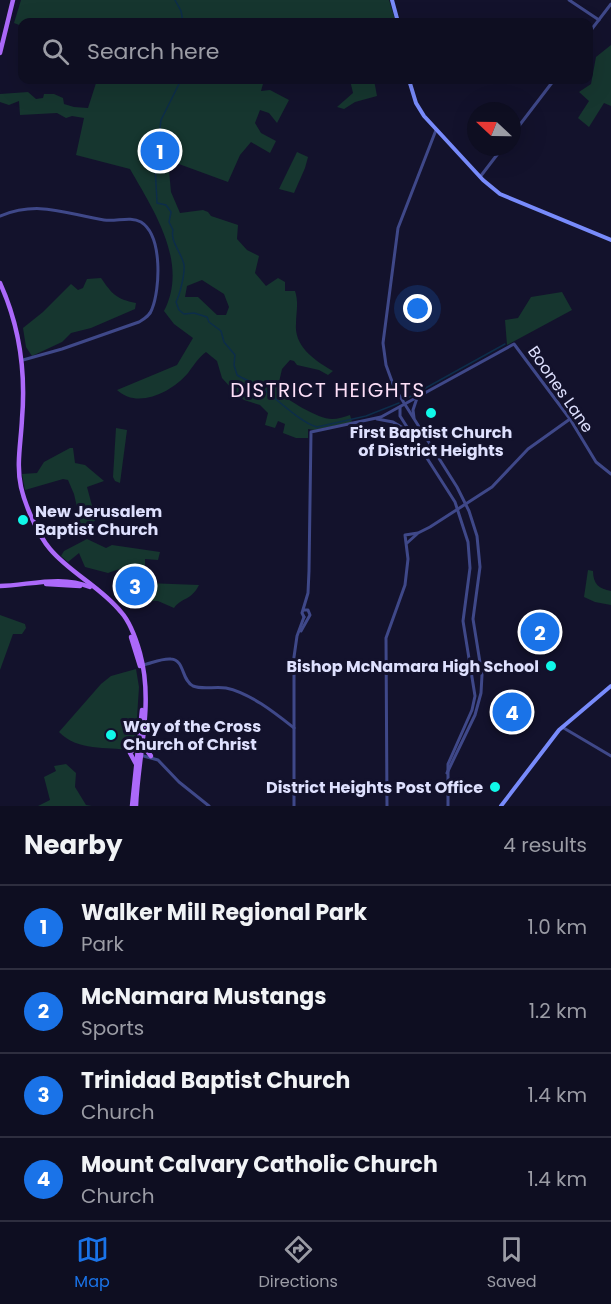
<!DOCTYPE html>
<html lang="en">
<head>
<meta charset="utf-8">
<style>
	body { margin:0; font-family:Poppins,sans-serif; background:#17172a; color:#f1f3f6 }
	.compass { position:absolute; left:467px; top:102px; width:54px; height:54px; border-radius:50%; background:#0e0e21; box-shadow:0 6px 24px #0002; rotate:292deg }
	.you { position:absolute; left:418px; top:309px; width:21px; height:21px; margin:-15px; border:4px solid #fff; border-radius:50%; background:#1a73e8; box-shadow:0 0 0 9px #1a73e833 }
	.badge { display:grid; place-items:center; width:39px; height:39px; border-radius:50%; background:#1a73e8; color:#fff; font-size:20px; font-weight:700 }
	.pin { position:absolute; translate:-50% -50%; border:3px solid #fff; box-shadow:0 2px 6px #0006 }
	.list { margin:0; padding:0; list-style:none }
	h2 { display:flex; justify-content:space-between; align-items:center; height:78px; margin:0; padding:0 24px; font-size:26px }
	h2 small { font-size:20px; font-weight:400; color:#9b9ca5 }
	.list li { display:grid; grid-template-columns:39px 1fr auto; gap:18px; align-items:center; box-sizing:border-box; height:84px; padding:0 24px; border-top:2px solid #2e2e3f }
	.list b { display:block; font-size:22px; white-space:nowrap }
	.list p { margin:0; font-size:20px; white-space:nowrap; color:#9b9ca5 }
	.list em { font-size:20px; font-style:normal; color:#9b9ca5 }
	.icon { flex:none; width:33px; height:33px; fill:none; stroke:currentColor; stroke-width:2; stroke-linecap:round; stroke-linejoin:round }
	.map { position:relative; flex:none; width:611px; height:806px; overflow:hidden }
	.search { position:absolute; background:#0e0e21; box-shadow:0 6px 24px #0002; left:18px; right:18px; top:18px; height:66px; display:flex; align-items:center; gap:15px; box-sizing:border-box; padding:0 21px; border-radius:12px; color:#9b9ca5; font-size:22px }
	.sheet { height:414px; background:#0e0e21 }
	nav { display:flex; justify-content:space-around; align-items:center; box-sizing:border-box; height:84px; border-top:2px solid #2e2e3f; background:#0e0e21; font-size:16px; color:#9b9ca5 }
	nav a { display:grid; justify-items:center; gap:3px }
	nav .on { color:#1a73e8 }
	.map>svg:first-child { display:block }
	.green { fill:#16362f; fill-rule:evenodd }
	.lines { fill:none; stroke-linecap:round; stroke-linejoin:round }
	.stream { stroke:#0d2d4a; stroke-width:1.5 }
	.tertiary { stroke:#3f4889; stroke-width:3 }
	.secondary { stroke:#788bfb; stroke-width:4 }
	.primary { stroke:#ac69fa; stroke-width:4.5 }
	.poi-dot { fill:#10f8e9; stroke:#13122c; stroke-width:2 }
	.labels { text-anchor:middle; stroke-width:6; stroke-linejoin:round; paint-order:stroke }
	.street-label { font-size:16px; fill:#dee0fe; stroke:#13122c }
	.poi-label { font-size:16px; font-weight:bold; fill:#dee0fe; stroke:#13122c; text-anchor:start }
	.quarter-label { font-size:20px; letter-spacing:1.5px; fill:#fee0f8; stroke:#13122c }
</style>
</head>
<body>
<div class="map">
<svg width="611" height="806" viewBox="0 0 611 806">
	<rect width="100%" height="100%" fill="#13122c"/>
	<g class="green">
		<path d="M 21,0 L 389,0 L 396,22 L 22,22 L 22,26 L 14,23 Z"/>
		<path d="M 611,45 L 611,106 L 604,103 L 589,127 L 578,118 L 589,101 L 579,92 L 591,84 L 596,57 Z"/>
		<path d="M 97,80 L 264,80 L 261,91 L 270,90 L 289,100 L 277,123 L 269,113 L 260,110 L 255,123 L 261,133 L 276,141 L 270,153 L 251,142 L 240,155 L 228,182 L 168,160 L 171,192 L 180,213 L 203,210 L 208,212 L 211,216 L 238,225 L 237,239 L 247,250 L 259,256 L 255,273 L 266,286 L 278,278 L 285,282 L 285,291 L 295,291 C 299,303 296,312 296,324 C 294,347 316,361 333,371 L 328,375 L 319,370 L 297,365 L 294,361 L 290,360 L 282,369 L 277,391 C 288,400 318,419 332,419 C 338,419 344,417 350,415 L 352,422 L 314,430 L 308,429 L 308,438 L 296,438 L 283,433 L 285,424 L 278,421 L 275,428 L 265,425 L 268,413 L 260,405 L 244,400 L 232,389 L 222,378 L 217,361 L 206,352 C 198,358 194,365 188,373 C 171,393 137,409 117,390 L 177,365 L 193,338 L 174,324 L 164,311 C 189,263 154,211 130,169 L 76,155 L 84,118 L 72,116 L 66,118 L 57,113 L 20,115 L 19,101 L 9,105 L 0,102 L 0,94 L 28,92 L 36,99 L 43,98 L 44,94 L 54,94 L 63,98 L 64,104 L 74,107 L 88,108 ZM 202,280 L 224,294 L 229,307 L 226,315 L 217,315 L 198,297 L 185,297 L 187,286 Z"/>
		<path d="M 350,80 L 374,80 L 377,96 L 355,102 L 344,109 L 337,107 L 353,93 Z"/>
		<path d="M 297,152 L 308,157 L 305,168 L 294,193 L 279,189 Z"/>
		<path d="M 101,278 C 112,294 116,299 136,303 L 135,309 L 91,328 L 71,333 L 62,342 L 32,356 L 26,347 L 23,328 L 43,312 L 71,284 L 78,290 L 83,288 L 87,279 Z"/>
		<path d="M 562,292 L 572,310 L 507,345 L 505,320 L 518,318 L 531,297 Z"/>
		<path d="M 116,428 L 127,430 L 120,483 L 115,481 L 113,477 Z"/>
		<path d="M 70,448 L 73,448 L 75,463 L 85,465 L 104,481 L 87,487 L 94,513 L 98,517 L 89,527 L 75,537 L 72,527 L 78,524 L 80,520 L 74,494 L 68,480 L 63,479 L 25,490 L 22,474 L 37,473 L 44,462 Z"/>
		<path d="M 87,539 L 106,548 L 112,545 L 160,552 L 158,560 L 145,559 L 145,576 L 136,578 L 134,564 L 108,573 L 85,567 L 79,553 L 68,562 L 61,556 L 64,551 Z"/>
		<path d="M 588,570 L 593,571 C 593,584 599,589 611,591 L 611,605 L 595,602 L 584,597 Z"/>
		<path d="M 146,583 L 199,585 C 191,601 182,597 174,608 L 158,601 L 145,601 Z"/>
		<path d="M 0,615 L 25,624 L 26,628 L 22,634 L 13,634 L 0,670 Z"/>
		<path d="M 526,621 L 557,630 L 553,644 L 522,635 Z"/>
		<path d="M 136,669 L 139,687 L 135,748 L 130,750 C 107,747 77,751 59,732 L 101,684 L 111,676 Z"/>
		<path d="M 66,764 L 76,773 L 75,787 L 86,805 L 92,806 L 38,806 L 50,800 L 44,777 L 56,771 L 54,766 Z"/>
	</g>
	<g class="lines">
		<g class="stream">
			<path d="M 175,0 L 181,11 L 183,22"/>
			<path d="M 181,80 L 161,120 L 155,165 L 157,203 L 166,205 L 171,212 L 169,222 L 173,230 C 170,242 182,253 184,265 C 185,274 180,294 176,302 L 179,310 L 184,314 L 194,313 L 207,317 L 209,322 L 221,331 L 224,342 L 235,355 L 234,365 L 237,375 C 245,380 256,383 263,389 C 277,399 301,423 317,427 L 366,416 L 399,403"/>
			<path d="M 404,400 L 505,344"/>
		</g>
		<g class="tertiary">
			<path d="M 569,0 L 599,20"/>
			<path d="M 588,34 L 611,4"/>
			<path d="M 436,130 L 398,228 L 383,343 L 386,365 L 394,387 L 457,487 L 469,511 L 477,536 L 480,567 L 473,619 L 482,675 L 481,693 L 475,715 L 447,773"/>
			<path d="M 512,135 L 554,80"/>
			<path d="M 480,177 L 503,147"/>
			<path d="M 0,216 C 40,200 65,214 104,220 C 116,222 130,216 141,222 C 163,236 160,289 152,309 C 150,316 144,319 139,322 L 62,349 L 23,360"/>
			<path d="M 400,407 L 400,416 L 455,502 L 468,542 L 470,568 L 463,621 L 475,696 L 472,710 L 448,764 L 448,806"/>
			<path d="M 414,418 L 413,410 L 417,398"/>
			<path d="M 377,419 L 393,422 L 410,432"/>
			<path d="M 407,543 L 417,534"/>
			<path d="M 304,617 L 302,613 L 308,593 L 309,571 L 311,432 L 381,417 L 514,344 L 570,419 L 596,462 L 611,474"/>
			<path d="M 301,631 L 310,615 L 308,610 L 304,610"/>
			<path d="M 143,665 C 152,663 162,658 171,659 C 185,660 181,680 193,686 C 203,690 215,686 226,688 C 250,693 275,713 294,728"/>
			<path d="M 562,727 L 611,756"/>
			<path d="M 140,755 L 158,760 L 179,782 L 209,806"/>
			<path d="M 294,806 L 294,657 L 297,636 L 304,617"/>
			<path d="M 387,806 L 386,638 L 405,585 L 408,559 L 405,535 L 418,533 L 430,527 L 492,487 L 528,449 L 570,419"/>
		</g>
		<g class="secondary">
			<path d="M 392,0 L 398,22"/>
			<path d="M 409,80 L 416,103 L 424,116 L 483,180 L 500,194 L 611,240"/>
			<path d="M 501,806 L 559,730 L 611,686"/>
		</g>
		<g class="primary">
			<path d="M 0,53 L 13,0"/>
			<path d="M 0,283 C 20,327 26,371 22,419 C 21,442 16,465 21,487 C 25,505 38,535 50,549 C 70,573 101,587 121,612 C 130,622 136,639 140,653 C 154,704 138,755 136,806"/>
			<path d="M 46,584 L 80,586"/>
			<path d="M 0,586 C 30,585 61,575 90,587"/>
			<path d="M 131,637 L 140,666"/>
			<path d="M 144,747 L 151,756"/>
			<path d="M 136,764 L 130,753 L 138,745"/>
			<path d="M 132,806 L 142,710"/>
		</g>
	</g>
	<g class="poi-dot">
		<circle cx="431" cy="413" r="6"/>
		<circle cx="23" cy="520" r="6"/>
		<circle cx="551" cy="666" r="6"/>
		<circle cx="111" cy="735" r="6"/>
		<circle cx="495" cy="787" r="6"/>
	</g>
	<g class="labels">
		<g class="street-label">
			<text transform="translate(561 389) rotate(55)" y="6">Boones Lane</text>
		</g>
		<g class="poi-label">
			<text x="431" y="438" text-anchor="middle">First Baptist Church<tspan x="431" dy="18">of District Heights</tspan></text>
			<text x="35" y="517">New Jerusalem<tspan x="35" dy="18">Baptist Church</tspan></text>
			<text x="539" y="672" text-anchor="end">Bishop McNamara High School</text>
			<text x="123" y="732">Way of the Cross<tspan x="123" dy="18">Church of Christ</tspan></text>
			<text x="483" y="793" text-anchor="end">District Heights Post Office</text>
		</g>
		<g class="quarter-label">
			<text x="328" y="397">DISTRICT HEIGHTS</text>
		</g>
	</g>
</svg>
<svg class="compass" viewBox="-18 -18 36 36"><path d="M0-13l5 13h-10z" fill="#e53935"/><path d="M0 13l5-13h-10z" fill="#9b9ca5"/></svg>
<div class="you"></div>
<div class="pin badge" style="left:160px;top:151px">1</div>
<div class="pin badge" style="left:540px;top:632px">2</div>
<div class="pin badge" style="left:135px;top:586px">3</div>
<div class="pin badge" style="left:512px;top:712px">4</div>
<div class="search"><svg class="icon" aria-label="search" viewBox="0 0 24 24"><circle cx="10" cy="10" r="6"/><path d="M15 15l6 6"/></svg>Search here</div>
</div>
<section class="sheet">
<h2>Nearby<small>4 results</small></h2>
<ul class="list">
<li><span class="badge">1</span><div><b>Walker Mill Regional Park</b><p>Park</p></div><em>1.0 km</em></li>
<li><span class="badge">2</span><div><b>McNamara Mustangs</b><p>Sports</p></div><em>1.2 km</em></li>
<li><span class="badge">3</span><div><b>Trinidad Baptist Church</b><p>Church</p></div><em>1.4 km</em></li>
<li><span class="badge">4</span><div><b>Mount Calvary Catholic Church</b><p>Church</p></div><em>1.4 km</em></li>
</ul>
</section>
<nav>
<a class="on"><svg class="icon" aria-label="map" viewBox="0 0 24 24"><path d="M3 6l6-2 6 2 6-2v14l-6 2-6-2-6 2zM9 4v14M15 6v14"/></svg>Map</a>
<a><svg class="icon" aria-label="directions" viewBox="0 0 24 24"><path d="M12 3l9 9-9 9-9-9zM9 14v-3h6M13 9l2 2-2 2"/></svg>Directions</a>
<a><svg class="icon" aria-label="saved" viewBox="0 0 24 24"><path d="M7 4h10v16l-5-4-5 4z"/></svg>Saved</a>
</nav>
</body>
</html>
